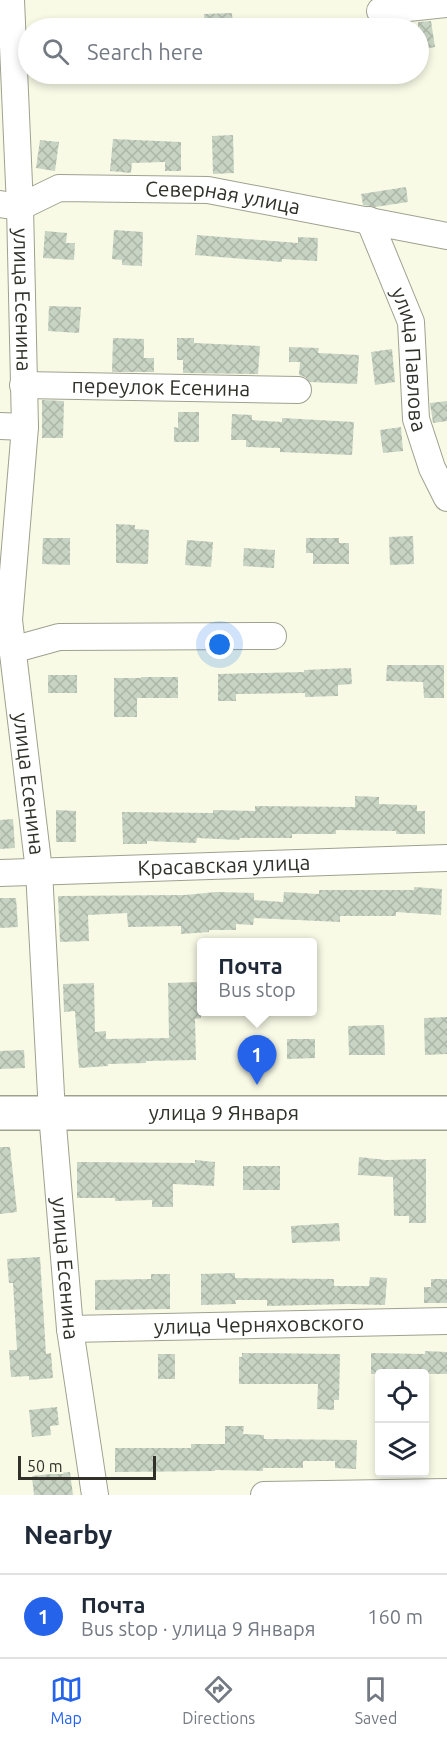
<!DOCTYPE html>
<html lang="en">
<head>
<meta charset="utf-8">
<style>
	body { margin:0; font-family:Ubuntu,sans-serif; background:#f2f2f3; color:#1f2937 }
	.controls { position:absolute; right:18px; bottom:18px; display:grid; overflow:hidden; border-radius:6px; box-shadow:0 3px 9px #0003 }
	.controls button { width:54px; height:54px; display:grid; place-items:center; padding:0; border:0; border-bottom:2px solid #e0e1e3; background:#fff; color:#1f2937; font:30px sans-serif }
	.scale { position:absolute; left:18px; bottom:15px; width:138px; box-sizing:border-box; padding-left:6px; border:3px solid #31312a; border-top:0; font-size:16px; line-height:21px; white-space:nowrap; color:#31312a; -webkit-text-stroke:4px #f8fae6; paint-order:stroke }
	.you { position:absolute; left:220px; top:645px; width:21px; height:21px; margin:-15px; border:4px solid #fff; border-radius:50%; background:#1a73e8; box-shadow:0 0 0 9px #1a73e833 }
	.badge { display:grid; place-items:center; width:39px; height:39px; border-radius:50%; background:#2563eb; color:#fff; font-size:20px; font-weight:700 }
	.pin { position:absolute; translate:-50% -50px; filter:drop-shadow(0 2px 3px #0008) }
	.pin::after { content:''; position:absolute; top:32px; width:21px; height:18px; background:inherit; clip-path:polygon(0 0,100% 0,50% 100%) }
	.popup { position:absolute; left:197px; top:938px; width:120px; height:78px; box-sizing:border-box; display:grid; place-content:center; border-radius:6px; background:#fff; filter:drop-shadow(0 2px 4px #0005); font-size:20px; white-space:nowrap; color:#747a83 }
	.popup b { font-size:22px; color:#1f2937 }
	.popup::after { content:''; position:absolute; left:50%; top:100%; margin-left:-12px; border:12px solid transparent; border-top-color:#fff }
	.list { margin:0; padding:0; list-style:none }
	h2 { display:flex; justify-content:space-between; align-items:center; height:78px; margin:0; padding:0 24px; font-size:26px }
	h2 small { font-size:20px; font-weight:400; color:#747a83 }
	.list li { display:grid; grid-template-columns:39px 1fr auto; gap:18px; align-items:center; box-sizing:border-box; height:84px; padding:0 24px; border-top:2px solid #e0e1e3 }
	.list b { display:block; font-size:22px; white-space:nowrap }
	.list p { margin:0; font-size:20px; white-space:nowrap; color:#747a83 }
	.list em { font-size:20px; font-style:normal; color:#747a83 }
	.icon { flex:none; width:33px; height:33px; fill:none; stroke:currentColor; stroke-width:2; stroke-linecap:round; stroke-linejoin:round }
	.map { position:relative; flex:none; width:447px; height:1495px; overflow:hidden }
	.search { position:absolute; background:#fff; box-shadow:0 3px 9px #0003; left:18px; right:18px; top:18px; height:66px; display:flex; align-items:center; gap:15px; box-sizing:border-box; padding:0 21px; border-radius:33px; color:#747a83; font-size:22px }
	.sheet { height:162px; background:#fff }
	nav { display:flex; justify-content:space-around; align-items:center; box-sizing:border-box; height:84px; border-top:2px solid #e0e1e3; background:#fff; font-size:16px; color:#747a83 }
	nav a { display:grid; justify-items:center; gap:3px }
	nav .on { color:#2563eb }
	.map>svg:first-child { display:block }
	.building { fill:url(#building-cross-hatch) }
	.lines { fill:none; stroke-linecap:round; stroke-linejoin:round }
	.minor-casing { stroke:#9fa18f; stroke-width:28 }
	.major-casing { stroke:#9fa18f; stroke-width:36 }
	.minor { stroke:#fff; stroke-width:26 }
	.major { stroke:#fff; stroke-width:33 }
	.labels { text-anchor:middle; stroke-width:6; stroke-linejoin:round; paint-order:stroke }
	.street-label { font-size:21px; fill:#31312a; stroke:#f8fae6 }
</style>
</head>
<body>
<div class="map">
<svg width="447" height="1495" viewBox="0 0 447 1495">
	<defs>
		<pattern id="building-cross-hatch" width="8" height="8" patternUnits="userSpaceOnUse" patternTransform="scale(1.5)"><rect width="8" height="8" fill="#c8d4c3"/><path d="M0 0l8 8M0 8l8-8" fill="none" stroke="#acb6a8"/></pattern>
	</defs>
	<rect width="100%" height="100%" fill="#f8fae6"/>
	<g class="building">
		<path d="M 232,13 L 233,28 L 205,28 L 204,14 Z"/>
		<path d="M 431,21 L 435,47 L 418,50 L 418,22 Z"/>
		<path d="M 233,135 L 234,173 L 213,174 L 212,136 Z"/>
		<path d="M 113,139 L 181,142 L 181,171 L 165,171 L 165,162 L 132,163 L 131,173 L 110,171 Z"/>
		<path d="M 40,140 L 59,142 L 55,171 L 36,168 Z"/>
		<path d="M 406,187 L 408,202 L 375,207 L 363,205 L 361,194 Z"/>
		<path d="M 114,230 L 143,232 L 142,266 L 122,265 L 122,260 L 112,259 Z"/>
		<path d="M 45,231 L 67,233 L 66,243 L 75,243 L 74,260 L 43,258 Z"/>
		<path d="M 197,235 L 298,243 L 298,237 L 318,238 L 317,261 L 282,259 L 282,262 L 195,255 Z"/>
		<path d="M 49,306 L 81,307 L 79,333 L 48,331 Z"/>
		<path d="M 113,338 L 144,339 L 144,358 L 154,358 L 154,372 L 112,372 Z"/>
		<path d="M 177,338 L 194,338 L 194,343 L 260,346 L 258,374 L 183,373 L 183,360 L 177,360 Z"/>
		<path d="M 289,347 L 319,348 L 318,353 L 359,355 L 357,384 L 310,382 L 305,377 L 299,375 L 300,362 L 289,362 Z"/>
		<path d="M 392,349 L 395,382 L 375,385 L 371,352 Z"/>
		<path d="M 42,400 L 64,401 L 63,438 L 42,438 Z"/>
		<path d="M 447,401 L 447,421 L 433,423 L 430,403 Z"/>
		<path d="M 178,412 L 199,412 L 199,442 L 174,442 L 174,427 L 178,428 Z"/>
		<path d="M 232,414 L 252,415 L 252,420 L 282,422 L 282,418 L 354,422 L 352,455 L 280,452 L 280,448 L 246,447 L 246,440 L 231,440 Z"/>
		<path d="M 401,427 L 403,451 L 383,453 L 380,430 Z"/>
		<path d="M 116,524 L 135,525 L 135,529 L 149,530 L 148,564 L 116,563 Z"/>
		<path d="M 413,536 L 414,564 L 390,565 L 389,537 Z"/>
		<path d="M 43,538 L 70,538 L 70,565 L 42,564 Z"/>
		<path d="M 306,538 L 339,538 L 339,543 L 349,543 L 349,564 L 313,564 L 313,553 L 306,553 Z"/>
		<path d="M 187,540 L 213,542 L 211,567 L 185,565 Z"/>
		<path d="M 244,548 L 275,550 L 274,568 L 243,566 Z"/>
		<path d="M 387,665 L 444,665 L 444,698 L 424,698 L 423,682 L 386,681 Z"/>
		<path d="M 351,668 L 352,684 L 338,685 L 338,696 L 305,697 L 305,693 L 236,694 L 236,701 L 218,701 L 218,674 L 304,672 L 304,670 Z"/>
		<rect x="48" y="675" width="29" height="18"/>
		<path d="M 141,677 L 178,677 L 178,698 L 137,698 L 137,717 L 114,717 L 114,678 L 141,678 Z"/>
		<path d="M 355,796 L 379,797 L 379,804 L 417,805 L 417,811 L 425,811 L 425,834 L 396,834 L 396,831 L 336,830 L 336,834 L 292,834 L 292,838 L 240,838 L 239,840 L 197,838 L 196,843 L 147,841 L 147,844 L 123,844 L 122,812 L 213,813 L 213,810 L 255,811 L 255,806 L 355,807 Z"/>
		<path d="M 56,810 L 76,811 L 76,842 L 56,842 Z"/>
		<path d="M 13,819 L 15,848 L 0,849 L 0,820 Z"/>
		<path d="M 414,887 L 442,889 L 441,915 L 396,912 L 396,916 L 340,916 L 340,922 L 254,918 L 253,925 L 236,924 L 236,930 L 209,930 L 209,932 L 181,934 L 181,926 L 128,927 L 127,913 L 88,915 L 89,941 L 60,942 L 58,896 L 185,895 L 216,892 L 254,893 L 254,900 L 283,902 L 284,892 L 319,894 L 319,890 L 414,890 Z"/>
		<path d="M 0,898 L 16,898 L 18,927 L 0,928 Z"/>
		<path d="M 201,982 L 201,1018 L 195,1019 L 196,1060 L 146,1061 L 146,1063 L 108,1064 L 108,1066 L 79,1068 L 75,1011 L 64,1012 L 63,984 L 94,983 L 95,1032 L 106,1031 L 106,1039 L 169,1038 L 168,983 Z"/>
		<path d="M 447,1017 L 447,1054 L 425,1055 L 424,1018 Z"/>
		<path d="M 384,1025 L 385,1055 L 349,1055 L 348,1026 Z"/>
		<path d="M 287,1039 L 315,1039 L 315,1058 L 287,1059 Z"/>
		<path d="M 24,1050 L 25,1068 L 0,1069 L 0,1051 Z"/>
		<path d="M 0,1147 L 10,1147 L 17,1212 L 0,1214 Z"/>
		<path d="M 359,1157 L 386,1160 L 426,1159 L 426,1223 L 409,1223 L 409,1216 L 394,1216 L 393,1177 L 358,1175 Z"/>
		<path d="M 195,1160 L 215,1162 L 214,1186 L 173,1184 L 173,1207 L 152,1207 L 152,1200 L 115,1201 L 115,1198 L 77,1198 L 77,1162 L 195,1163 Z"/>
		<rect x="243" y="1166" width="37" height="24"/>
		<path d="M 339,1223 L 340,1241 L 292,1243 L 291,1226 Z"/>
		<path d="M 40,1257 L 46,1354 L 51,1353 L 53,1378 L 29,1380 L 29,1376 L 11,1377 L 9,1350 L 17,1350 L 13,1283 L 9,1283 L 7,1259 Z"/>
		<path d="M 235,1273 L 235,1278 L 334,1279 L 334,1286 L 369,1286 L 370,1277 L 387,1278 L 385,1305 L 349,1304 L 267,1306 L 267,1300 L 235,1300 L 236,1304 L 201,1305 L 201,1274 Z"/>
		<path d="M 151,1274 L 170,1274 L 170,1309 L 95,1310 L 95,1280 L 151,1279 Z"/>
		<path d="M 431,1279 L 447,1279 L 447,1303 L 424,1303 L 424,1287 L 431,1287 Z"/>
		<path d="M 425,1351 L 447,1352 L 447,1374 L 371,1374 L 371,1353 L 425,1354 Z"/>
		<path d="M 242,1353 L 340,1354 L 339,1400 L 334,1400 L 334,1410 L 317,1409 L 318,1384 L 239,1384 L 239,1357 L 242,1357 Z"/>
		<rect x="158" y="1354" width="17" height="25"/>
		<path d="M 57,1407 L 59,1425 L 50,1426 L 51,1435 L 32,1437 L 29,1410 Z"/>
		<path d="M 225,1426 L 244,1426 L 243,1434 L 264,1435 L 264,1439 L 357,1440 L 356,1469 L 335,1468 L 335,1461 L 303,1461 L 303,1468 L 263,1468 L 263,1471 L 215,1470 L 215,1471 L 115,1472 L 115,1448 L 191,1448 L 191,1444 L 225,1444 Z"/>
		<path d="M 70,1472 L 73,1495 L 34,1495 L 32,1476 Z"/>
	</g>
	<g class="lines">
		<g class="minor-casing">
			<g id="minor">
				<path id="s1" d="M 11,0 L 20,207 L 25,427 L 9,620 L 39,871 L 52,1113 L 70,1329 L 95,1495"/>
				<path d="M 380,11 L 447,4"/>
				<path id="s2" d="M 0,204 L 20,207 L 59,188 L 208,190 L 447,236"/>
				<path id="s3" d="M 369,220 L 411,322 L 416,419 L 432,468 L 447,498"/>
				<path id="s4" d="M 23,385 L 298,390"/>
				<path d="M 0,426 L 25,427"/>
				<path d="M 12,650 L 59,637 L 273,636"/>
				<path id="s5" d="M 0,873 L 447,858"/>
				<path id="s6" d="M 70,1329 L 447,1321"/>
				<path d="M 264,1495 L 447,1492"/>
			</g>
		</g>
		<g class="major-casing">
			<g id="major">
				<path id="s7" d="M 0,1113 L 447,1113"/>
			</g>
		</g>
		<use href="#minor" class="minor"/>
		<use href="#major" class="major"/>
	</g>
	<g class="labels">
		<g class="street-label">
			<text dy="7" stroke="none"><textPath href="#s2" startOffset="228">Северная улица</textPath></text>
			<text dy="7" stroke="none"><textPath href="#s1" startOffset="300">улица Есенина</textPath></text>
			<text dy="7" stroke="none"><textPath href="#s3" startOffset="147">улица Павлова</textPath></text>
			<text dy="7" stroke="none"><textPath href="#s4" startOffset="138">переулок Есенина</textPath></text>
			<text dy="7" stroke="none"><textPath href="#s1" startOffset="786">улица Есенина</textPath></text>
			<text dy="7" stroke="none"><textPath href="#s5" startOffset="224">Красавская улица</textPath></text>
			<text dy="7" stroke="none"><textPath href="#s7" startOffset="224">улица 9 Января</textPath></text>
			<text dy="7" stroke="none"><textPath href="#s1" startOffset="1272">улица Есенина</textPath></text>
			<text dy="7" stroke="none"><textPath href="#s6" startOffset="189">улица Черняховского</textPath></text>
		</g>
	</g>
</svg>
<div class="controls">
<button><svg class="icon" aria-label="locate" viewBox="0 0 24 24"><circle cx="12" cy="12" r="6"/><path d="M12 2v4M12 18v4M2 12h4M18 12h4"/></svg></button>
<button><svg class="icon" aria-label="layers" viewBox="0 0 24 24"><path d="M12 4l9 5-9 5-9-5zM3 14l9 5 9-5"/></svg></button>
</div>
<div class="scale">50 m</div>
<div class="you"></div>
<div class="pin badge" style="left:257px;top:1085px">1</div>
<div class="popup"><b>Почта</b>Bus stop</div>
<div class="search"><svg class="icon" aria-label="search" viewBox="0 0 24 24"><circle cx="10" cy="10" r="6"/><path d="M15 15l6 6"/></svg>Search here</div>
</div>
<section class="sheet">
<h2>Nearby<small></small></h2>
<ul class="list">
<li><span class="badge">1</span><div><b>Почта</b><p>Bus stop · улица 9 Января</p></div><em>160 m</em></li>
</ul>
</section>
<nav>
<a class="on"><svg class="icon" aria-label="map" viewBox="0 0 24 24"><path d="M3 6l6-2 6 2 6-2v14l-6 2-6-2-6 2zM9 4v14M15 6v14"/></svg>Map</a>
<a><svg class="icon" aria-label="directions" viewBox="0 0 24 24"><path d="M12 3l9 9-9 9-9-9zM9 14v-3h6M13 9l2 2-2 2"/></svg>Directions</a>
<a><svg class="icon" aria-label="saved" viewBox="0 0 24 24"><path d="M7 4h10v16l-5-4-5 4z"/></svg>Saved</a>
</nav>
</body>
</html>
